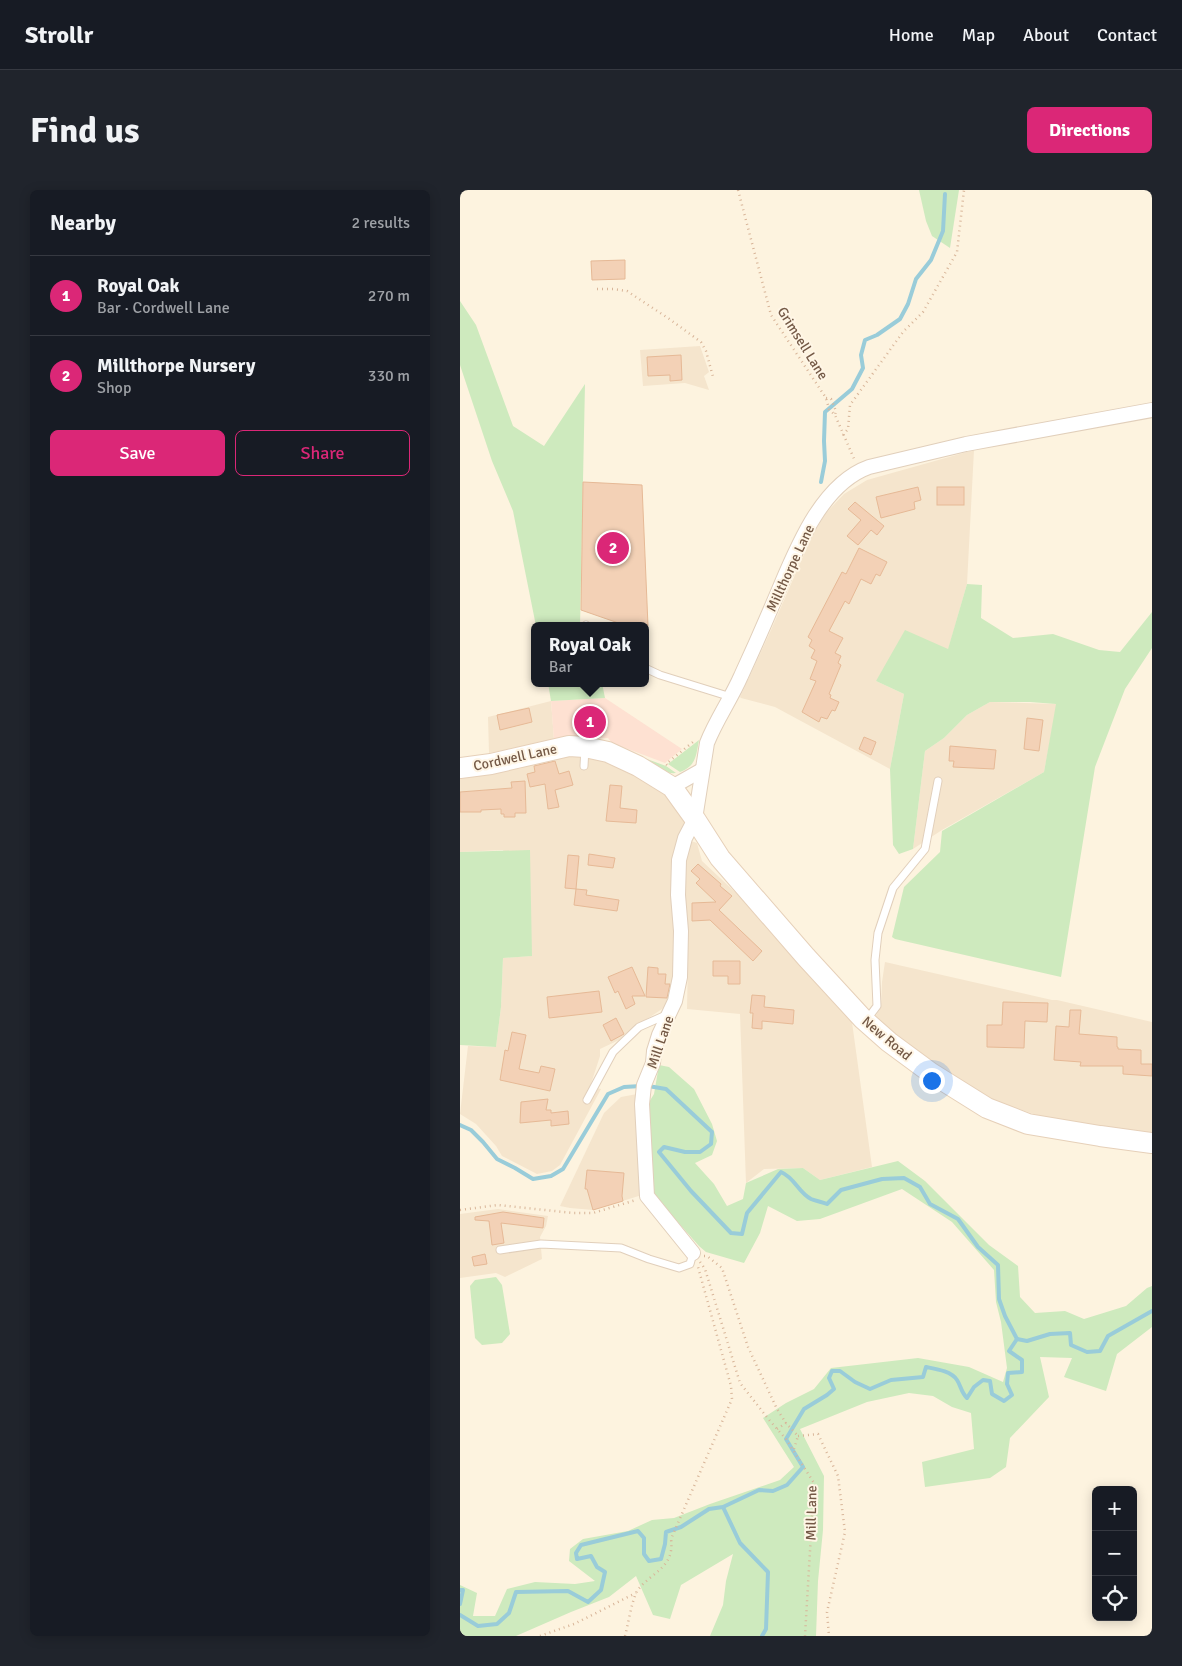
<!DOCTYPE html>
<html lang="en">
<head>
<meta charset="utf-8">
<style>
	body { margin:0; font-family:Signika,sans-serif; background:#20242c; color:#f1f3f6 }
	.controls { position:absolute; right:15px; bottom:15px; display:grid; overflow:hidden; border-radius:8px; box-shadow:0 2px 12px #0003 }
	.controls button { width:45px; height:45px; display:grid; place-items:center; padding:0; border:0; border-bottom:1px solid #363941; background:#171b24; color:#f1f3f6; font:25px sans-serif }
	.you { position:absolute; left:471px; top:890px; width:18px; height:18px; margin:-12px; border:4px solid #fff; border-radius:50%; background:#1a73e8; box-shadow:0 0 0 8px #1a73e833 }
	.badge { display:grid; place-items:center; width:32px; height:32px; border-radius:50%; background:#db2777; color:#fff; font-size:16px; font-weight:700 }
	.pin { position:absolute; translate:-50% -50%; border:2px solid #fff; box-shadow:0 1px 5px #0006 }
	.popup { position:absolute; left:71px; top:432px; width:118px; height:65px; box-sizing:border-box; display:grid; place-content:center; border-radius:8px; background:#171b24; filter:drop-shadow(0 1px 4px #0005); font-size:16px; white-space:nowrap; color:#9ea1a6 }
	.popup b { font-size:19px; color:#f1f3f6 }
	.popup::after { content:''; position:absolute; left:50%; top:100%; margin-left:-10px; border:10px solid transparent; border-top-color:#171b24 }
	.list { margin:0; padding:0; list-style:none }
	h2 { display:flex; justify-content:space-between; align-items:center; height:65px; margin:0; padding:0 20px; font-size:21px }
	h2 small { font-size:16px; font-weight:400; color:#9ea1a6 }
	.list li { display:grid; grid-template-columns:32px 1fr auto; gap:15px; align-items:center; box-sizing:border-box; height:80px; padding:0 20px; border-top:1px solid #363941 }
	.list b { display:block; font-size:19px; white-space:nowrap }
	.list p { margin:0; font-size:16px; white-space:nowrap; color:#9ea1a6 }
	.list em { font-size:16px; font-style:normal; color:#9ea1a6 }
	.actions { display:flex; gap:10px; padding:15px 20px }
	.actions a { flex:1; padding:11px 0; border:1px solid #db2777; border-radius:8px; text-align:center; font-size:18px; color:#db2777 }
	.actions .main { background:#db2777; color:#fff }
	.icon { flex:none; width:28px; height:28px; fill:none; stroke:currentColor; stroke-width:2; stroke-linecap:round; stroke-linejoin:round }
	.map { position:relative; flex:none; width:692px; height:1446px; overflow:hidden; border-radius:8px }
	header { display:flex; align-items:center; gap:30px; box-sizing:border-box; height:70px; padding:0 25px; background:#171b24; border-bottom:1px solid #363941 }
	header strong { font-size:24px }
	nav { display:flex; gap:28px; margin-inline-start:auto; font-size:18px }
	.intro { display:flex; align-items:center; justify-content:space-between; box-sizing:border-box; height:120px; padding:0 30px }
	h1 { margin:0; font-size:35px }
	.button { padding:12px 22px; border-radius:8px; background:#db2777; color:#fff; font-size:18px; font-weight:700 }
	main { display:flex; gap:30px; padding:0 30px }
	aside { flex:1; background:#171b24; border-radius:8px; box-shadow:0 2px 12px #0003 }
	.map>svg:first-child { display:block }
	.residential { fill:#f5e5cd }
	.commercial { fill:#fee1d2 }
	.green { fill:#ceeabe }
	.lines { fill:none; stroke-linecap:round; stroke-linejoin:round }
	.stream { stroke:#99ccd9; stroke-width:4 }
	.building { fill:#f3d1b6; stroke:#e6b996 }
	.service-casing { stroke:#e1cfbb; stroke-width:9 }
	.minor-casing { stroke:#e1cfbb; stroke-width:16 }
	.secondary-casing { stroke:#e6d0b9; stroke-width:22 }
	.path { stroke:#d8b599; stroke-width:2.5; stroke-dasharray:1 4; stroke-linecap:butt }
	.service { stroke:#fff; stroke-width:7 }
	.minor { stroke:#fff; stroke-width:14 }
	.secondary { stroke:#fff; stroke-width:20 }
	.labels { text-anchor:middle; stroke-width:4; stroke-linejoin:round; paint-order:stroke }
	.street-label { font-size:14px; fill:#745946; stroke:#fff6e6 }
</style>
</head>
<body>
<header>
<strong>Strollr</strong>
<nav><a>Home</a><a>Map</a><a>About</a><a>Contact</a></nav>
</header>
<div class="intro"><h1>Find us</h1><a class="button">Directions</a></div>
<main>
<aside>
<h2>Nearby<small>2 results</small></h2>
<ul class="list">
<li><span class="badge">1</span><div><b>Royal Oak</b><p>Bar · Cordwell Lane</p></div><em>270 m</em></li>
<li><span class="badge">2</span><div><b>Millthorpe Nursery</b><p>Shop</p></div><em>330 m</em></li>
</ul>
<div class="actions"><a class="main">Save</a><a>Share</a></div>
</aside>
<div class="map">
<svg width="692" height="1446" viewBox="0 0 692 1446">
	<rect width="100%" height="100%" fill="#fdf3df"/>
	<g class="residential">
		<path d="M 240,156 L 249,182 L 244,186 L 249,200 L 225,193 L 183,196 L 180,160 Z"/>
		<path d="M 514,260 L 507,394 L 488,460 L 416,491 L 444,504 L 430,579 L 315,517 L 281,508 L 280,507 L 311,440 L 351,348 L 365,324 L 384,304 L 407,290 Z"/>
		<path d="M 91,511 L 94,550 L 29,563 L 28,527 Z"/>
		<path d="M 530,512 L 597,514 L 584,582 L 482,640 L 453,659 L 465,561 L 484,548 L 507,525 Z"/>
		<path d="M 105,563 L 143,568 L 206,600 L 228,631 L 217,737 L 213,808 L 205,817 L 178,835 L 159,850 L 140,859 L 140,866 L 130,897 L 141,899 L 100,975 L 92,981 L 77,984 L 42,966 L 36,956 L 16,934 L 0,924 L 8,856 L 36,857 L 41,817 L 43,768 L 71,766 L 43,660 L 0,662 L 0,585 L 63,578 L 64,573 Z"/>
		<path d="M 231,651 L 237,653 L 242,671 L 307,732 L 391,825 L 412,977 L 360,990 L 343,978 L 304,979 L 286,993 L 280,824 L 227,819 L 228,767 L 222,708 L 225,662 Z"/>
		<path d="M 425,772 L 592,810 L 597,810 L 692,832 L 692,944 L 580,926 L 532,910 L 497,891 L 413,830 L 421,818 L 422,792 Z"/>
		<path d="M 177,904 L 182,1005 L 133,1020 L 110,1018 L 100,1016 L 144,923 L 161,907 Z"/>
		<path d="M 38,1019 L 88,1026 L 86,1036 L 80,1047 L 82,1069 L 45,1087 L 36,1083 L 0,1088 L 0,1024 Z"/>
	</g>
	<path class="commercial" d="M 145,508 L 222,559 L 205,573 L 152,553 L 148,548 L 94,550 L 91,511 Z"/>
	<g class="green">
		<path d="M 459,0 L 499,0 L 490,58 L 472,46 L 466,31 Z"/>
		<path d="M 0,111 L 16,135 L 53,236 L 84,256 L 125,194 L 120,436 L 76,436 L 53,321 L 32,271 L 0,175 Z"/>
		<path d="M 507,394 L 522,395 L 521,428 L 553,448 L 593,444 L 639,460 L 660,462 L 692,422 L 692,458 L 665,499 L 635,577 L 601,787 L 435,749 L 432,747 L 444,697 L 480,662 L 482,641 L 584,582 L 596,514 L 570,512 L 530,512 L 507,525 L 484,548 L 465,561 L 453,659 L 439,664 L 433,655 L 430,579 L 444,504 L 416,491 L 445,440 L 488,459 Z"/>
		<path d="M 88,493 L 142,493 L 145,508 L 91,511 Z"/>
		<path d="M 239,550 C 236,566 236,576 220,582 L 208,574 Z"/>
		<path d="M 165,561 L 206,576 L 216,583 C 202,585 178,568 165,561 Z"/>
		<path d="M 70,660 L 72,766 L 43,768 L 41,817 L 36,857 L 0,855 L 0,662 Z"/>
		<path d="M 199,875 L 209,877 L 234,899 L 252,934 L 257,951 L 252,965 L 235,973 L 254,994 L 267,1016 L 283,1009 L 286,993 L 318,979 L 343,978 L 360,990 L 438,971 L 465,991 L 529,1055 L 558,1076 L 560,1107 L 575,1123 L 605,1121 L 624,1129 L 666,1116 L 687,1098 L 692,1096 L 692,1137 L 657,1164 L 646,1201 L 604,1187 L 612,1168 L 580,1167 L 589,1207 L 550,1248 L 546,1277 L 530,1288 L 465,1297 L 462,1272 L 514,1259 L 511,1223 L 492,1217 L 473,1206 L 449,1203 L 407,1212 L 340,1239 L 364,1286 L 363,1340 L 358,1391 L 356,1446 L 250,1446 L 263,1415 L 266,1391 L 273,1364 L 221,1395 L 210,1429 L 193,1425 L 176,1386 L 149,1407 L 111,1422 L 56,1446 L 3,1446 L 0,1445 L 0,1395 L 17,1403 L 13,1426 L 35,1426 L 47,1399 L 75,1392 L 115,1394 L 135,1391 L 109,1371 L 110,1359 L 123,1349 L 168,1341 L 192,1330 L 214,1328 L 250,1314 L 320,1290 L 334,1277 L 303,1228 L 326,1213 L 354,1199 L 371,1178 L 458,1168 L 509,1177 L 543,1192 L 547,1178 L 541,1132 L 536,1112 L 534,1080 L 492,1032 L 442,999 L 360,1029 L 337,1031 L 308,1016 L 300,1043 L 284,1073 L 246,1062 L 239,1056 L 192,1003 L 186,917 L 194,904 Z"/>
		<path d="M 36,1087 L 42,1095 L 50,1144 L 42,1153 L 22,1155 L 15,1148 L 10,1096 L 15,1090 Z"/>
	</g>
	<g class="lines">
		<g class="stream">
			<path d="M 361,292 L 365,271 L 364,251 L 365,222 L 392,199 L 403,178 L 401,165 L 405,150 L 417,145 L 440,129 L 448,114 L 456,89 L 471,70 L 483,41 L 485,4"/>
			<path d="M 188,896 L 206,899 L 252,942 L 251,954 L 240,962 L 225,962 L 204,957 L 199,962 L 231,1001 L 271,1043 L 282,1044 L 287,1023 L 321,982 C 335,988 338,1002 351,1009 C 356,1011 362,1012 367,1014 L 381,1000 L 422,989 L 444,988 L 460,997 L 470,1014 L 498,1029 L 518,1057 L 538,1075 L 539,1109 L 545,1126 L 557,1149"/>
			<path d="M 0,935 L 11,940 L 23,952 L 37,969 L 55,978 L 73,989 L 91,986 L 103,979 L 148,904 L 164,897 L 181,896"/>
			<path d="M 557,1149 L 567,1151 L 590,1144 L 610,1143 L 611,1155 L 627,1162 L 640,1161 L 648,1146 L 692,1121"/>
			<path d="M 263,1317 L 280,1353 L 308,1382 L 306,1439 L 302,1446"/>
			<path d="M 0,1400 L 3,1400 L 0,1414"/>
			<path d="M 0,1425 L 18,1436 L 37,1434 L 49,1423 L 56,1402 L 108,1401 L 128,1412 L 141,1400 L 145,1382 L 137,1377 L 131,1366 L 117,1369 L 116,1363 L 121,1355 L 178,1341 L 184,1348 L 184,1364 L 189,1371 L 201,1369 L 205,1354 L 206,1342 L 221,1337 L 249,1319 L 263,1317 L 299,1300 L 313,1301 L 327,1295 L 343,1277 L 326,1249 L 344,1219 L 367,1205 L 374,1199 L 369,1188 L 372,1181 L 380,1181 L 395,1192 L 410,1199 L 431,1190 L 463,1187 L 466,1177 C 476,1179 491,1181 497,1190 C 501,1196 501,1202 507,1208 L 514,1197 L 523,1190 L 530,1191 L 532,1204 L 544,1211 L 552,1205 L 547,1194 L 548,1183 L 562,1182 L 562,1170 L 549,1161 L 557,1149"/>
		</g>
	</g>
	<g class="building">
		<path d="M 165,70 L 165,89 L 132,90 L 131,71 Z"/>
		<path d="M 221,165 L 222,190 L 210,191 L 210,185 L 188,186 L 187,167 Z"/>
		<path d="M 123,292 L 182,295 L 188,436 L 167,436 L 121,420 Z"/>
		<path d="M 458,297 L 461,310 L 454,312 L 455,319 L 421,328 L 416,307 Z"/>
		<rect x="477" y="297" width="27" height="18"/>
		<path d="M 395,312 L 424,336 L 417,345 L 411,340 L 398,355 L 387,346 L 401,330 L 388,319 Z"/>
		<path d="M 399,358 L 427,372 L 420,386 L 416,384 L 411,394 L 401,389 L 389,414 L 385,411 L 369,441 L 383,448 L 375,463 L 381,466 L 378,473 L 381,475 L 369,504 L 371,505 L 370,508 L 379,512 L 375,521 L 372,520 L 367,529 L 361,527 L 359,532 L 342,522 L 356,491 L 350,489 L 357,471 L 351,468 L 355,460 L 349,456 L 352,450 L 348,447 L 382,382 L 386,384 Z"/>
		<path d="M 69,518 L 72,532 L 40,540 L 37,525 Z"/>
		<path d="M 117,520 L 137,520 L 137,526 L 143,526 L 143,537 L 127,538 L 127,544 L 117,544 Z"/>
		<path d="M 567,528 L 583,530 L 579,561 L 564,559 Z"/>
		<path d="M 404,547 L 416,552 L 411,565 L 399,559 Z"/>
		<path d="M 490,556 L 536,560 L 534,579 L 493,577 L 494,571 L 489,571 Z"/>
		<path d="M 95,571 L 99,584 L 109,581 L 113,595 L 95,600 L 99,617 L 88,619 L 85,594 L 70,597 L 67,584 L 75,582 L 74,576 Z"/>
		<path d="M 65,591 L 66,623 L 55,623 L 55,627 L 44,627 L 44,624 L 41,624 L 41,619 L 21,620 L 21,622 L 0,622 L 0,602 L 52,598 L 51,592 Z"/>
		<path d="M 150,595 L 162,596 L 160,618 L 177,620 L 176,633 L 146,631 Z"/>
		<path d="M 129,664 L 155,668 L 153,678 L 128,675 Z"/>
		<path d="M 108,665 L 119,666 L 116,699 L 105,698 Z"/>
		<path d="M 238,674 L 261,694 L 260,696 L 272,706 L 259,720 L 302,761 L 293,771 L 250,730 L 232,731 L 232,713 L 256,712 L 236,693 L 240,689 L 231,681 Z"/>
		<path d="M 116,699 L 127,700 L 126,705 L 159,710 L 157,721 L 114,715 Z"/>
		<path d="M 253,771 L 280,771 L 280,794 L 268,794 L 268,786 L 253,786 Z"/>
		<path d="M 172,777 L 185,806 L 172,806 L 175,814 L 166,819 L 158,801 L 155,803 L 148,787 Z"/>
		<path d="M 188,777 L 198,778 L 198,784 L 206,784 L 205,794 L 210,794 L 207,808 L 186,807 Z"/>
		<path d="M 139,801 L 142,822 L 89,828 L 87,807 Z"/>
		<path d="M 292,805 L 305,806 L 304,817 L 334,820 L 333,834 L 302,831 L 302,839 L 292,838 L 293,823 L 290,823 Z"/>
		<path d="M 543,812 L 588,813 L 587,832 L 565,831 L 564,858 L 527,857 L 527,835 L 542,835 Z"/>
		<path d="M 610,820 L 621,820 L 619,844 L 657,847 L 657,857 L 658,857 L 658,859 L 681,860 L 681,874 L 692,874 L 692,886 L 663,884 L 663,876 L 620,876 L 621,872 L 594,870 L 596,836 L 609,837 Z"/>
		<path d="M 156,828 L 164,844 L 151,851 L 143,835 Z"/>
		<path d="M 52,842 L 66,845 L 59,879 L 79,883 L 81,876 L 95,879 L 90,901 L 40,890 L 45,860 L 48,861 Z"/>
		<path d="M 88,909 L 86,920 L 91,920 L 91,923 L 108,921 L 109,934 L 91,936 L 91,930 L 60,933 L 61,912 Z"/>
		<path d="M 127,980 L 164,983 L 162,1006 L 163,1011 L 133,1020 L 127,999 L 125,999 Z"/>
		<path d="M 43,1022 L 84,1028 L 83,1038 L 41,1033 L 44,1053 L 32,1055 L 29,1031 L 15,1030 L 15,1027 Z"/>
		<path d="M 25,1064 L 27,1074 L 14,1076 L 12,1067 Z"/>
	</g>
	<g class="lines">
		<g class="service-casing">
			<g id="service">
				<path d="M 126,435 L 127,436"/>
				<path d="M 185,478 L 200,485 L 271,507"/>
				<path d="M 124,576 L 125,558"/>
				<path d="M 405,828 L 411,824 L 417,816 L 415,770 L 418,743 L 433,698 L 465,659 L 478,591"/>
				<path d="M 127,910 L 153,862 L 179,837 L 206,825"/>
				<path d="M 40,1060 L 81,1054 L 161,1058 L 189,1069 L 219,1078 L 230,1074 L 233,1063"/>
			</g>
		</g>
		<g class="minor-casing">
			<g id="minor">
				<path d="M 212,597 L 242,580"/>
				<path d="M 233,1063 L 187,1006 L 182,914 L 184,895 L 193,873 L 194,861 L 199,845 L 215,811 L 220,787 L 221,741 L 218,705 L 219,670 L 225,648 L 235,629 L 247,553 C 256,530 271,509 281,486 C 293,460 304,435 315,409 C 334,365 359,295 409,277 L 506,254 L 692,220"/>
			</g>
		</g>
		<g class="secondary-casing">
			<path id="secondary" d="M 0,578 L 31,574 L 109,556 L 125,557 L 148,562 L 178,576 L 212,597 L 235,629 L 260,668 L 346,767 L 403,829 L 429,852 L 471,883 L 527,918 L 568,934 L 640,946 L 692,953"/>
		</g>
		<g class="path">
			<path d="M 278,0 L 311,125 L 366,208 L 369,219 L 375,225 L 395,271"/>
			<path d="M 137,99 L 153,99 L 167,101 L 208,128 L 241,152 L 246,161 L 253,187"/>
			<path d="M 366,208 L 371,209 L 376,221 L 375,225"/>
			<path d="M 383,245 L 388,239 L 390,215 L 443,142 L 463,122 L 497,62 L 504,0"/>
			<path d="M 207,575 L 206,574 L 233,552"/>
			<path d="M 0,1020 L 38,1015 L 113,1023 L 133,1023 L 176,1010"/>
			<path d="M 244,1066 L 247,1066 L 262,1078 L 288,1157 L 317,1219 L 326,1233"/>
			<path d="M 240,1072 L 245,1079 L 280,1193 L 310,1231 L 326,1249 L 354,1293 L 345,1446"/>
			<path d="M 317,1239 L 326,1233 L 338,1246"/>
			<path d="M 338,1246 L 358,1244 L 378,1286 L 385,1342 L 367,1422 L 369,1446"/>
			<path d="M 334,1259 L 338,1246"/>
			<path d="M 80,1446 L 114,1434 L 176,1403"/>
			<path d="M 165,1446 C 168,1435 172,1410 177,1401 C 191,1382 215,1378 211,1349 L 272,1209 L 271,1196 L 238,1077"/>
		</g>
		<use href="#service" class="service"/>
		<use href="#minor" class="minor"/>
		<use href="#secondary" class="secondary"/>
	</g>
	<g class="labels">
		<g class="street-label">
			<text transform="translate(343 153) rotate(58)" y="5">Grimsell Lane</text>
			<text transform="translate(330 378) rotate(-65)" y="5">Millthorpe Lane</text>
			<text transform="translate(55 567) rotate(-12)" y="5">Cordwell Lane</text>
			<text transform="translate(427 848) rotate(40)" y="5">New Road</text>
			<text transform="translate(200 852) rotate(-71)" y="5">Mill Lane</text>
			<text transform="translate(351 1323) rotate(-89)" y="5">Mill Lane</text>
		</g>
	</g>
</svg>
<div class="controls">
<button>+</button>
<button>−</button>
<button><svg class="icon" aria-label="locate" viewBox="0 0 24 24"><circle cx="12" cy="12" r="6"/><path d="M12 2v4M12 18v4M2 12h4M18 12h4"/></svg></button>
</div>
<div class="you"></div>
<div class="pin badge" style="left:130px;top:532px">1</div>
<div class="popup"><b>Royal Oak</b>Bar</div>
<div class="pin badge" style="left:153px;top:358px">2</div>
</div>
</main>
</body>
</html>
